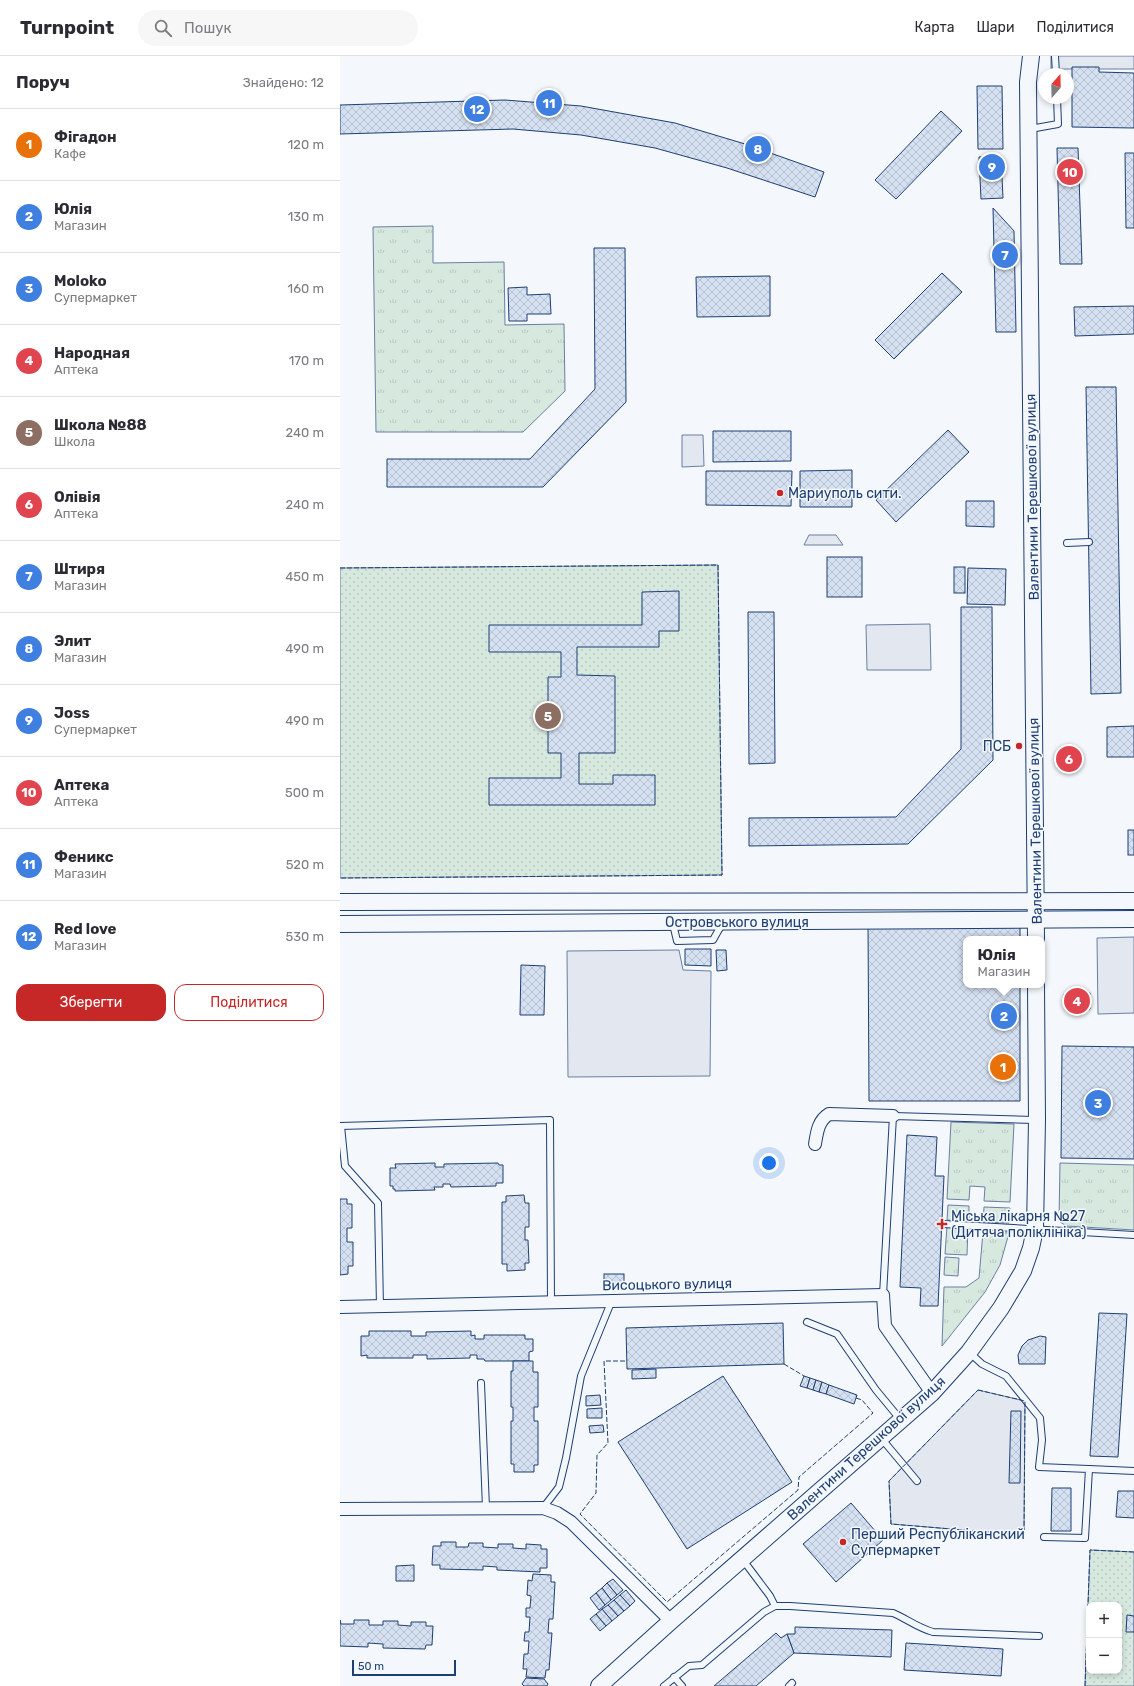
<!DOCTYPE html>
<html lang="uk">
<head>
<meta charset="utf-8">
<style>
	body { margin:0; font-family:Rubik,sans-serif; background:#f7f7f7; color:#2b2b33 }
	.controls { position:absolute; right:12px; bottom:12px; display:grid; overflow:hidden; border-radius:8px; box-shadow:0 2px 6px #0003 }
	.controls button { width:36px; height:36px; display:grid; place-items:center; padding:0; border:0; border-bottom:1px solid #e1e1e2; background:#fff; color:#2b2b33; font:20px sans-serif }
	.compass { position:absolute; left:698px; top:12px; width:36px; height:36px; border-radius:50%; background:#fff; box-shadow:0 2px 6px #0003; rotate:20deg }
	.scale { position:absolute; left:12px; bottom:10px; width:104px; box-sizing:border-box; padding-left:4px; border:2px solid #1d3f73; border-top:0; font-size:11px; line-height:14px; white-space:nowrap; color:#1d3f73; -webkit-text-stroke:3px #f4f7fb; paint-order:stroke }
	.you { position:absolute; left:429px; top:1107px; width:14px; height:14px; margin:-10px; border:3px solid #fff; border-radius:50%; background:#1a73e8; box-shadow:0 0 0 6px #1a73e833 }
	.badge { display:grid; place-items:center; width:26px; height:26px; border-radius:50%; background:#c62828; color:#fff; font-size:13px; font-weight:700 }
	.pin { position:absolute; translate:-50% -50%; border:2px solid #fff; box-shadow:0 1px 4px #0006 }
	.popup { position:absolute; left:623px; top:880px; width:82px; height:52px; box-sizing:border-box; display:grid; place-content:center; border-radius:8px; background:#fff; filter:drop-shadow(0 1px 3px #0005); font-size:13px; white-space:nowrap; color:#7c7c81 }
	.popup b { font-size:15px; color:#2b2b33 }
	.popup::after { content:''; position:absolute; left:50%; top:100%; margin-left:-8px; border:8px solid transparent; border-top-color:#fff }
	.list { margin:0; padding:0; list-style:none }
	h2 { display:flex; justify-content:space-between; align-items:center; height:52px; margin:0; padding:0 16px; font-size:17px }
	h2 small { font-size:13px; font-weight:400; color:#7c7c81 }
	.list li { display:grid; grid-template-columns:26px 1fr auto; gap:12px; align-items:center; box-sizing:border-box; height:72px; padding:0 16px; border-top:1px solid #e1e1e2 }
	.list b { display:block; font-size:15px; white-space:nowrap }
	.list p { margin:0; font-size:13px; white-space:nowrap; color:#7c7c81 }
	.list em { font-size:13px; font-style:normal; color:#7c7c81 }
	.actions { display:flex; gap:8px; padding:12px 16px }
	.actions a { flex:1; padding:9px 0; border:1px solid #c62828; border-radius:12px; text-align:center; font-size:14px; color:#c62828 }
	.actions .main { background:#c62828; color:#fff }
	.icon { flex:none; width:22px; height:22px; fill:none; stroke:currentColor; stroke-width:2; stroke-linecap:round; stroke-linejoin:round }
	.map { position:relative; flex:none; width:794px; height:1630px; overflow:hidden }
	header { display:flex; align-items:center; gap:24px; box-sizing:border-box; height:56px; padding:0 20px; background:#fff; border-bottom:1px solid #e1e1e2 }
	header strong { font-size:19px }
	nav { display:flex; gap:22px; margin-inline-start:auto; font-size:14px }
	.search { width:280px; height:36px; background:#f7f7f7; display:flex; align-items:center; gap:10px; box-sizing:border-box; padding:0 14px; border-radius:22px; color:#7c7c81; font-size:15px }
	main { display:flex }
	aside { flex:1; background:#fff }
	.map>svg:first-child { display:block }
	.grass { fill:url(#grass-tufts); stroke:#687fa3 }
	.park { fill:url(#park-dots); stroke:#687fa3; fill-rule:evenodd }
	.parking { fill:#e3e8f0; stroke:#687fa3 }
	.building { fill:url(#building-cross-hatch); stroke:#1d3f73 }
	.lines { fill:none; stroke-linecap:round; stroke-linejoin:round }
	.service-casing { stroke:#1d3f73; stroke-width:8 }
	.minor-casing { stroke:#1d3f73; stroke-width:14 }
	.tertiary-casing { stroke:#1d3f73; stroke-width:18 }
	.service { stroke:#f4f7fb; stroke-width:6 }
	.minor { stroke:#f4f7fb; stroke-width:12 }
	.tertiary { stroke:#f4f7fb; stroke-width:16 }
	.fence { stroke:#1d3f73; stroke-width:1; stroke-dasharray:5 2; stroke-linecap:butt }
	.poi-dot { fill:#c62828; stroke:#f4f7fb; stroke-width:1.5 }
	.labels { text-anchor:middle; stroke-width:3; stroke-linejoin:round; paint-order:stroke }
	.poi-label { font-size:14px; fill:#1d3f73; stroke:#f4f7fb; text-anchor:start }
	.street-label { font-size:14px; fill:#1d3f73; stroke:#f4f7fb }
</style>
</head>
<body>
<header>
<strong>Turnpoint</strong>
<div class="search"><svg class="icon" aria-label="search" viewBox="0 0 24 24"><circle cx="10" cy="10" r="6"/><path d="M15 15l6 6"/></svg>Пошук</div>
<nav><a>Карта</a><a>Шари</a><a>Поділитися</a></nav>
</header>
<main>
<aside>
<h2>Поруч<small>Знайдено: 12</small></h2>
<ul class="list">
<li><span class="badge" style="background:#e8710a">1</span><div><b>Фігадон</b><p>Кафе</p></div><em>120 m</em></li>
<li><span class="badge" style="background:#3f7fe0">2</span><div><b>Юлія</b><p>Магазин</p></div><em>130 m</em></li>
<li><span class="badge" style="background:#3f7fe0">3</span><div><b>Moloko</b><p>Супермаркет</p></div><em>160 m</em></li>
<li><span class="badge" style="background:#e0444e">4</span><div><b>Народная</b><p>Аптека</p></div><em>170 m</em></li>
<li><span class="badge" style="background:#8d6e63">5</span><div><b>Школа №88</b><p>Школа</p></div><em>240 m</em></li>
<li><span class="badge" style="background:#e0444e">6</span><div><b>Олівія</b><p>Аптека</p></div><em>240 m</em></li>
<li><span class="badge" style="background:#3f7fe0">7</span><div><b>Штиря</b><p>Магазин</p></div><em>450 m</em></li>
<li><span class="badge" style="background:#3f7fe0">8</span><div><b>Элит</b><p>Магазин</p></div><em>490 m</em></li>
<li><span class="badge" style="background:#3f7fe0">9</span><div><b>Joss</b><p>Супермаркет</p></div><em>490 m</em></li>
<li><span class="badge" style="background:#e0444e">10</span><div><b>Аптека</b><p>Аптека</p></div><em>500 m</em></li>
<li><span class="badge" style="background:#3f7fe0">11</span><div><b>Феникс</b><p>Магазин</p></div><em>520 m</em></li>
<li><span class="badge" style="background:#3f7fe0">12</span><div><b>Red love</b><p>Магазин</p></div><em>530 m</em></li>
</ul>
<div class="actions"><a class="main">Зберегти</a><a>Поділитися</a></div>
</aside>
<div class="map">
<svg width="794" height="1630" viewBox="0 0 794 1630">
	<defs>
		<pattern id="grass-tufts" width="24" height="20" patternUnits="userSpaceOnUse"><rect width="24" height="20" fill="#d7e8df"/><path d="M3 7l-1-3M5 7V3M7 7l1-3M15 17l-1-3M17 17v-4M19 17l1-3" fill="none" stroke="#b8c8c3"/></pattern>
		<pattern id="park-dots" width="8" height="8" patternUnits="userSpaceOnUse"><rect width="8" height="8" fill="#d7e8df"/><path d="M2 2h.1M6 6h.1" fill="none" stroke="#b8c8c3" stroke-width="1.8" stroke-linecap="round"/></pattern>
		<pattern id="building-cross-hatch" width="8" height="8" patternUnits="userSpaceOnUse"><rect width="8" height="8" fill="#d5e0f0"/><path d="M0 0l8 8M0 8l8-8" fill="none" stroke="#b6c1d1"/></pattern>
	</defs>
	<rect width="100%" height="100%" fill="#f4f7fb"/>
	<g class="grass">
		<path d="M 93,170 L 93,207 L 164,206 L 165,269 L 224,268 L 225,335 L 183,376 L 36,376 L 33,171 Z"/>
		<path d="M 611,1066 L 674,1068 L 670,1146 L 644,1145 L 645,1131 L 630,1130 L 629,1144 L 607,1143 Z"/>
		<path d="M 720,1107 L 794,1109 L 794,1174 L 726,1170 L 719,1165 Z"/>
		<path d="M 608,1149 L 629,1150 L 629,1166 L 607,1164 Z"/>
		<path d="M 644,1151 L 670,1152 L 669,1167 L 643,1166 Z"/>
		<path d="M 607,1170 L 628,1171 L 627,1199 L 605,1198 Z"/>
		<path d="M 643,1176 L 669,1177 L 660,1209 L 645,1236 L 602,1290 L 604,1231 L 626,1231 L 639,1222 Z"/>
		<path d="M 605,1201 L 619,1202 L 618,1220 L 604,1219 Z"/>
	</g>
	<g class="park">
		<path d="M 378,509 L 382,819 L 0,822 L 0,512 Z"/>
		<path d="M 750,1494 L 794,1496 L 794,1630 L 745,1630 ZM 749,1549 L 779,1549 L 779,1615 L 749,1615 Z"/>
	</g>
	<g class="parking">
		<rect x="711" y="0" width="83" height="13"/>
		<path d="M 342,379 L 363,379 L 364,410 L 342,411 Z"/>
		<path d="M 469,479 L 496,479 L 503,489 L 464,489 Z"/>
		<path d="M 590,568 L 591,614 L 527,614 L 526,569 Z"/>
		<path d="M 794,881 L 794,957 L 758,958 L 757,882 Z"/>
		<path d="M 339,894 L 343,914 L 371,915 L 370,1020 L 228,1021 L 227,895 Z"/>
		<path d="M 638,1334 L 685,1345 L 684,1479 L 551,1468 L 549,1425 Z"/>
	</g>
	<g class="building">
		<path d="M 732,11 L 759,11 L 759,16 L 794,17 L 794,72 L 732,71 Z"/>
		<path d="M 637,30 L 662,30 L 663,93 L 638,93 Z"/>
		<path d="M 165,44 L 241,50 L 335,67 L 405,88 L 484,116 L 475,141 L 387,112 L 315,92 L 241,79 L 173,73 L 0,78 L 0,49 Z"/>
		<path d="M 601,55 L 622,75 L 556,143 L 535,124 Z"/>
		<path d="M 717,92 L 738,92 L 742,208 L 720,208 Z"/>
		<path d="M 785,97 L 794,97 L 794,172 L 786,172 Z"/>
		<path d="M 661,100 L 663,142 L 641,143 L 639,101 Z"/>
		<path d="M 653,152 L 674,175 L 676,276 L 656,276 Z"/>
		<path d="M 254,192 L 285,192 L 286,346 L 203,431 L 47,431 L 47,403 L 190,403 L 255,333 Z"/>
		<path d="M 602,217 L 622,236 L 554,303 L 535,284 Z"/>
		<path d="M 430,220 L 430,260 L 357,261 L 356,221 Z"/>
		<path d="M 187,231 L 187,239 L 210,238 L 211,258 L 187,258 L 187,265 L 169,265 L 168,232 Z"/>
		<path d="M 794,250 L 794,278 L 735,280 L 734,251 Z"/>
		<path d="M 746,331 L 776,331 L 781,637 L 751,638 Z"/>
		<path d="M 608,374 L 629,396 L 556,466 L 536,444 Z"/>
		<path d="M 373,375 L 451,375 L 451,405 L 373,406 Z"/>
		<path d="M 512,414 L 512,451 L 460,451 L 460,415 Z"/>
		<path d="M 366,415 L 452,415 L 451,450 L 366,449 Z"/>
		<path d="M 626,445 L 654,445 L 654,471 L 626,470 Z"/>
		<rect x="487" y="501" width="35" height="40"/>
		<rect x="614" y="511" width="11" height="26"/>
		<path d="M 628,512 L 666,513 L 665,549 L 627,548 Z"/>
		<path d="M 339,535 L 339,575 L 319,575 L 319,591 L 237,591 L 237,619 L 275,620 L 275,697 L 239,697 L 239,728 L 273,728 L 273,719 L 315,719 L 315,749 L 149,749 L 149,722 L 221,722 L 221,697 L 208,697 L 208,621 L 221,621 L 221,596 L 149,596 L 149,569 L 302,569 L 302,536 Z"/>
		<path d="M 621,551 L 652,551 L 653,704 L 568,788 L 409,790 L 409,762 L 556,761 L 621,693 Z"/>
		<path d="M 408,556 L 434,556 L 435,707 L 409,708 Z"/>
		<path d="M 794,670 L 794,701 L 767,701 L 767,671 Z"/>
		<rect x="788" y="774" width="6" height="25"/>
		<path d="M 528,867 L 680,867 L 680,883 L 626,883 L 626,929 L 680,929 L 680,1045 L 529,1045 Z"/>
		<path d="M 345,893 L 371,893 L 371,910 L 345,909 Z"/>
		<path d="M 376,894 L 386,894 L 387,914 L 377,915 Z"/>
		<path d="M 181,909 L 205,910 L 204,959 L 180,959 Z"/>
		<path d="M 750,937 L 750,953 L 725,953 L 724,938 Z"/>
		<path d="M 722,990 L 794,991 L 794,1103 L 721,1102 Z"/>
		<path d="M 567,1079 L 597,1081 L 595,1120 L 604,1120 L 598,1250 L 580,1250 L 581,1232 L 560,1231 Z"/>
		<path d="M 95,1107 L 95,1111 L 104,1111 L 104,1108 L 158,1107 L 159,1109 L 163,1109 L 163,1127 L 156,1127 L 156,1130 L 111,1131 L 110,1128 L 103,1128 L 103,1131 L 94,1131 L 95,1134 L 55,1135 L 55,1133 L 53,1133 L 53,1130 L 50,1130 L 50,1112 L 56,1112 L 55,1108 Z"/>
		<path d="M 184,1139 L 185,1147 L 189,1147 L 189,1171 L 185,1171 L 185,1184 L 188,1184 L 189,1207 L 185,1207 L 185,1214 L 167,1215 L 167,1208 L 162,1208 L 162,1146 L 166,1146 L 166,1140 Z"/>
		<path d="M 0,1143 L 7,1143 L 7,1148 L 12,1148 L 12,1172 L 7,1172 L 7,1186 L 13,1186 L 13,1210 L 8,1210 L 8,1218 L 0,1219 Z"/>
		<rect x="264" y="1218" width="20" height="10"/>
		<path d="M 759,1257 L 787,1258 L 778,1401 L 750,1400 Z"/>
		<path d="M 443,1267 L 444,1308 L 287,1313 L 286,1272 Z"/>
		<path d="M 29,1275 L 71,1275 L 71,1280 L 86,1280 L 86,1276 L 131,1275 L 131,1280 L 135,1279 L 135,1283 L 144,1283 L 144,1279 L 185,1279 L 185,1283 L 193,1283 L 193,1295 L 189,1296 L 189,1305 L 145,1305 L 144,1303 L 137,1303 L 137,1299 L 130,1299 L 130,1302 L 87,1303 L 87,1299 L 73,1299 L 73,1302 L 27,1302 L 27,1299 L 21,1300 L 21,1280 L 29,1280 Z"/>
		<path d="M 700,1280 L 706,1281 L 705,1308 L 679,1308 L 678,1299 L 682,1290 L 688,1284 Z"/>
		<path d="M 173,1305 L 193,1305 L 193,1316 L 198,1316 L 198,1351 L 194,1351 L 194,1365 L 198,1365 L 198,1409 L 194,1409 L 194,1416 L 174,1416 L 174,1408 L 171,1408 L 171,1365 L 173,1365 L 173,1351 L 171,1351 L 171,1315 L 173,1315 Z"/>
		<path d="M 316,1313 L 316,1322 L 292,1323 L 292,1314 Z"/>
		<path d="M 383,1320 L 452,1426 L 347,1493 L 278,1386 Z"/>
		<path d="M 464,1320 L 470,1322 L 467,1332 L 460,1330 Z"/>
		<path d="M 470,1322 L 476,1324 L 473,1334 L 467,1332 Z"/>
		<path d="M 476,1324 L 482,1326 L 479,1336 L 473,1334 Z"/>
		<path d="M 482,1326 L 489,1329 L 486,1338 L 479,1336 Z"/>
		<path d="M 489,1329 L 517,1339 L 514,1348 L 486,1338 Z"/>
		<path d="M 260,1339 L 261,1349 L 246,1350 L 246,1340 Z"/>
		<path d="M 262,1352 L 262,1362 L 247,1362 L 247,1353 Z"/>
		<path d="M 671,1355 L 681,1355 L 680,1427 L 669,1427 Z"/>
		<path d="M 263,1369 L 264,1376 L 250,1377 L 249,1370 Z"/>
		<path d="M 712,1432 L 731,1432 L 731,1475 L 711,1475 Z"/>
		<path d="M 778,1435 L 794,1435 L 794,1462 L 776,1461 Z"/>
		<path d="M 511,1447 L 543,1484 L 496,1526 L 463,1488 Z"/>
		<path d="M 101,1486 L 116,1486 L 116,1491 L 128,1491 L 129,1487 L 143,1487 L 143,1491 L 158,1492 L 158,1488 L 173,1488 L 173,1492 L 186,1493 L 186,1488 L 201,1489 L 201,1493 L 207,1493 L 207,1512 L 200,1512 L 200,1516 L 157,1514 L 157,1511 L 143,1510 L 143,1514 L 100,1513 L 100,1509 L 92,1509 L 93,1490 L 101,1490 Z"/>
		<path d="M 74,1509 L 74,1525 L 56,1525 L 56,1510 Z"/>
		<path d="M 193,1518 L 211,1519 L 211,1526 L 215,1526 L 213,1563 L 209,1563 L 208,1577 L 212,1577 L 209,1614 L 206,1614 L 205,1622 L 186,1621 L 187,1613 L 183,1613 L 184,1598 L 188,1598 L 189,1585 L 184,1585 L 185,1576 L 189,1576 L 190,1561 L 186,1561 L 186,1552 L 190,1552 L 191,1540 L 187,1539 L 188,1524 L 192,1525 Z"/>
		<path d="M 273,1523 L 283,1534 L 277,1539 L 267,1527 Z"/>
		<path d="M 267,1527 L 277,1539 L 271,1544 L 262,1532 Z"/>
		<path d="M 262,1532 L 271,1544 L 265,1549 L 256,1537 Z"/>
		<path d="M 286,1534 L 295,1545 L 290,1550 L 280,1539 Z"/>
		<path d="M 256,1537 L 265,1549 L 259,1554 L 250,1542 Z"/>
		<path d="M 280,1539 L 290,1550 L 284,1555 L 274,1544 Z"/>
		<path d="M 274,1544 L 284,1555 L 278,1560 L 268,1549 Z"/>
		<path d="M 268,1549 L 278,1560 L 272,1565 L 262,1553 Z"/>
		<path d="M 262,1553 L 272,1565 L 266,1570 L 256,1558 Z"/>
		<path d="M 256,1558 L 266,1570 L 260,1575 L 250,1563 Z"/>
		<path d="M 787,1559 L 794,1560 L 794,1576 L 786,1576 Z"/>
		<path d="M 0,1564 L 1,1568 L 14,1568 L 14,1564 L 29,1564 L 29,1569 L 43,1569 L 43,1565 L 58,1565 L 58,1569 L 71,1570 L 71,1566 L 86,1566 L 86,1570 L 93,1570 L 92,1589 L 86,1589 L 85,1593 L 43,1592 L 43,1588 L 28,1587 L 28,1591 L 0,1590 Z"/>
		<path d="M 455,1571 L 552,1574 L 551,1601 L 454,1597 L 447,1578 L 455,1578 Z"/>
		<path d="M 436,1577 L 441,1582 L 447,1578 L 454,1597 L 416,1630 L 374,1630 Z"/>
		<path d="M 566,1587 L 663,1593 L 661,1620 L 564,1614 Z"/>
		<path d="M 186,1622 L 204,1623 L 208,1628 L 207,1630 L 184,1630 L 182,1628 Z"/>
	</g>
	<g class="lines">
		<g class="service-casing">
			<g id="service">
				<path d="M 715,0 L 716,18"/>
				<path d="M 690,73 L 718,68 L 717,42"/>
				<path d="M 727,487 L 749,486"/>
				<path d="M 333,868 L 337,885 L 373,884 L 382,868"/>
				<path d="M 0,1070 L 210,1064 L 211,1247"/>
				<path d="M 1,1070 L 5,1110 L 38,1147 L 40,1251"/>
				<path d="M 602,1168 L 794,1179"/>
				<path d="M 543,1239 L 553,1060 L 695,1064"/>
				<path d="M 467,1266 L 497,1278 L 536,1334 L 560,1363"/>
				<path d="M 630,1297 L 642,1308 L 666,1320 L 700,1362 L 702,1384 L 699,1411 L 749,1413 L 745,1482 L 704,1481"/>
				<path d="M 141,1327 L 146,1452"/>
				<path d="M 541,1382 L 577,1425"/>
				<path d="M 749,1413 L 794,1415"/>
				<path d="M 203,1452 L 219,1431 L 226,1402 L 241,1320 L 272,1244"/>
				<path d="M 403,1504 L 430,1540 L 435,1550"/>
				<path d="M 334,1621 L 342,1630"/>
				<path d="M 324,1630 L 349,1610 L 362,1609 L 424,1556 L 435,1550 L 450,1550 L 553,1557 C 567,1563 578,1572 593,1576 L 699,1580"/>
				<path d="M 449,1630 L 452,1627"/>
			</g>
		</g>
		<g class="minor-casing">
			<g id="minor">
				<path d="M 475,1088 C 477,1076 478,1065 489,1058 L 553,1060"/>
				<path d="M 0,1251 L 543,1239 L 545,1270 L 592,1337"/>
				<path d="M 0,1453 L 203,1452 L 217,1457 L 231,1466 L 331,1565"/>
			</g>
		</g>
		<g class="tertiary-casing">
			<g id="tertiary">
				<path d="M 691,0 L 688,26 L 696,883"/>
				<path d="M 0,846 L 794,845"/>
				<path d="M 0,868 L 794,863"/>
				<path d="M 259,1630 L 331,1565 L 592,1337 L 629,1296 L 661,1252 L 683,1215 L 691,1192 L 695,1173 L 697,1064 L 696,929"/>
			</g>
		</g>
		<use href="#service" class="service"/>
		<use href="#minor" class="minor"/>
		<use href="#tertiary" class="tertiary"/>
		<g class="fence">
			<path d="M 0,512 L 378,509 L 382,819 L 0,822"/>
			<path d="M 285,1305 L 264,1305 L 268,1387 L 257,1399 L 256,1437 L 240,1458 L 327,1546 L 458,1434 L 459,1421 L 533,1357 L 522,1344 L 516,1342"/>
			<path d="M 444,1308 L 464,1320"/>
			<path d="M 638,1334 L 685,1345 L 684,1479 L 551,1468 L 549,1425 Z"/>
			<path d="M 745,1630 L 750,1494 L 794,1496"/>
		</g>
	</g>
	<g class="poi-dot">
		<circle cx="440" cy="437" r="4"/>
		<circle cx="679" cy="690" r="4"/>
		<path d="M600 1162h4v4h4v4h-4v4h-4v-4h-4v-4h4z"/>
		<circle cx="503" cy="1486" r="4"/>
	</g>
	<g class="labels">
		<g class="poi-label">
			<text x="448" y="442">Мариуполь сити.</text>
			<text x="671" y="695" text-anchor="end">ПСБ</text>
			<text x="611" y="1165">Міська лікарня №27<tspan x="611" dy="16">(Дитяча поліклініка)</tspan></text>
			<text x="511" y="1483">Перший Республiканский<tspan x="511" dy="16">Супермаркет</tspan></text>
		</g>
		<g class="street-label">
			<text transform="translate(692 441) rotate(-91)" y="5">Валентини Терешкової вулиця</text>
			<text transform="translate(695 765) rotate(-91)" y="5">Валентини Терешкової вулиця</text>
			<text x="397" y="871">Островського вулиця</text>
			<text transform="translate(327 1228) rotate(-1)" y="5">Висоцького вулиця</text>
			<text transform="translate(526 1392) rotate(-42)" y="5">Валентини Терешкової вулиця</text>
		</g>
	</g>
</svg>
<div class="controls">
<button>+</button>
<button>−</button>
</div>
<svg class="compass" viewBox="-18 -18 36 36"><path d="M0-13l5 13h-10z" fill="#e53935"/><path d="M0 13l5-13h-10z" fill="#7c7c81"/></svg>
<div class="scale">50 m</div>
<div class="you"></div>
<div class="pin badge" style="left:663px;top:1011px;background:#e8710a">1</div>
<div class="pin badge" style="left:664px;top:960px;background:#3f7fe0">2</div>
<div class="popup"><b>Юлія</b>Магазин</div>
<div class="pin badge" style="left:758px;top:1047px;background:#3f7fe0">3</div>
<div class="pin badge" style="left:737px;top:945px;background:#e0444e">4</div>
<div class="pin badge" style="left:208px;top:660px;background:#8d6e63">5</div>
<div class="pin badge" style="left:729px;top:703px;background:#e0444e">6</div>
<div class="pin badge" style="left:665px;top:199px;background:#3f7fe0">7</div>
<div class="pin badge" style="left:418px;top:93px;background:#3f7fe0">8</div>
<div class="pin badge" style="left:652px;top:111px;background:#3f7fe0">9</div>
<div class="pin badge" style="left:730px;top:116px;background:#e0444e">10</div>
<div class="pin badge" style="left:209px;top:47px;background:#3f7fe0">11</div>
<div class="pin badge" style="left:137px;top:53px;background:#3f7fe0">12</div>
</div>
</main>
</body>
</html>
